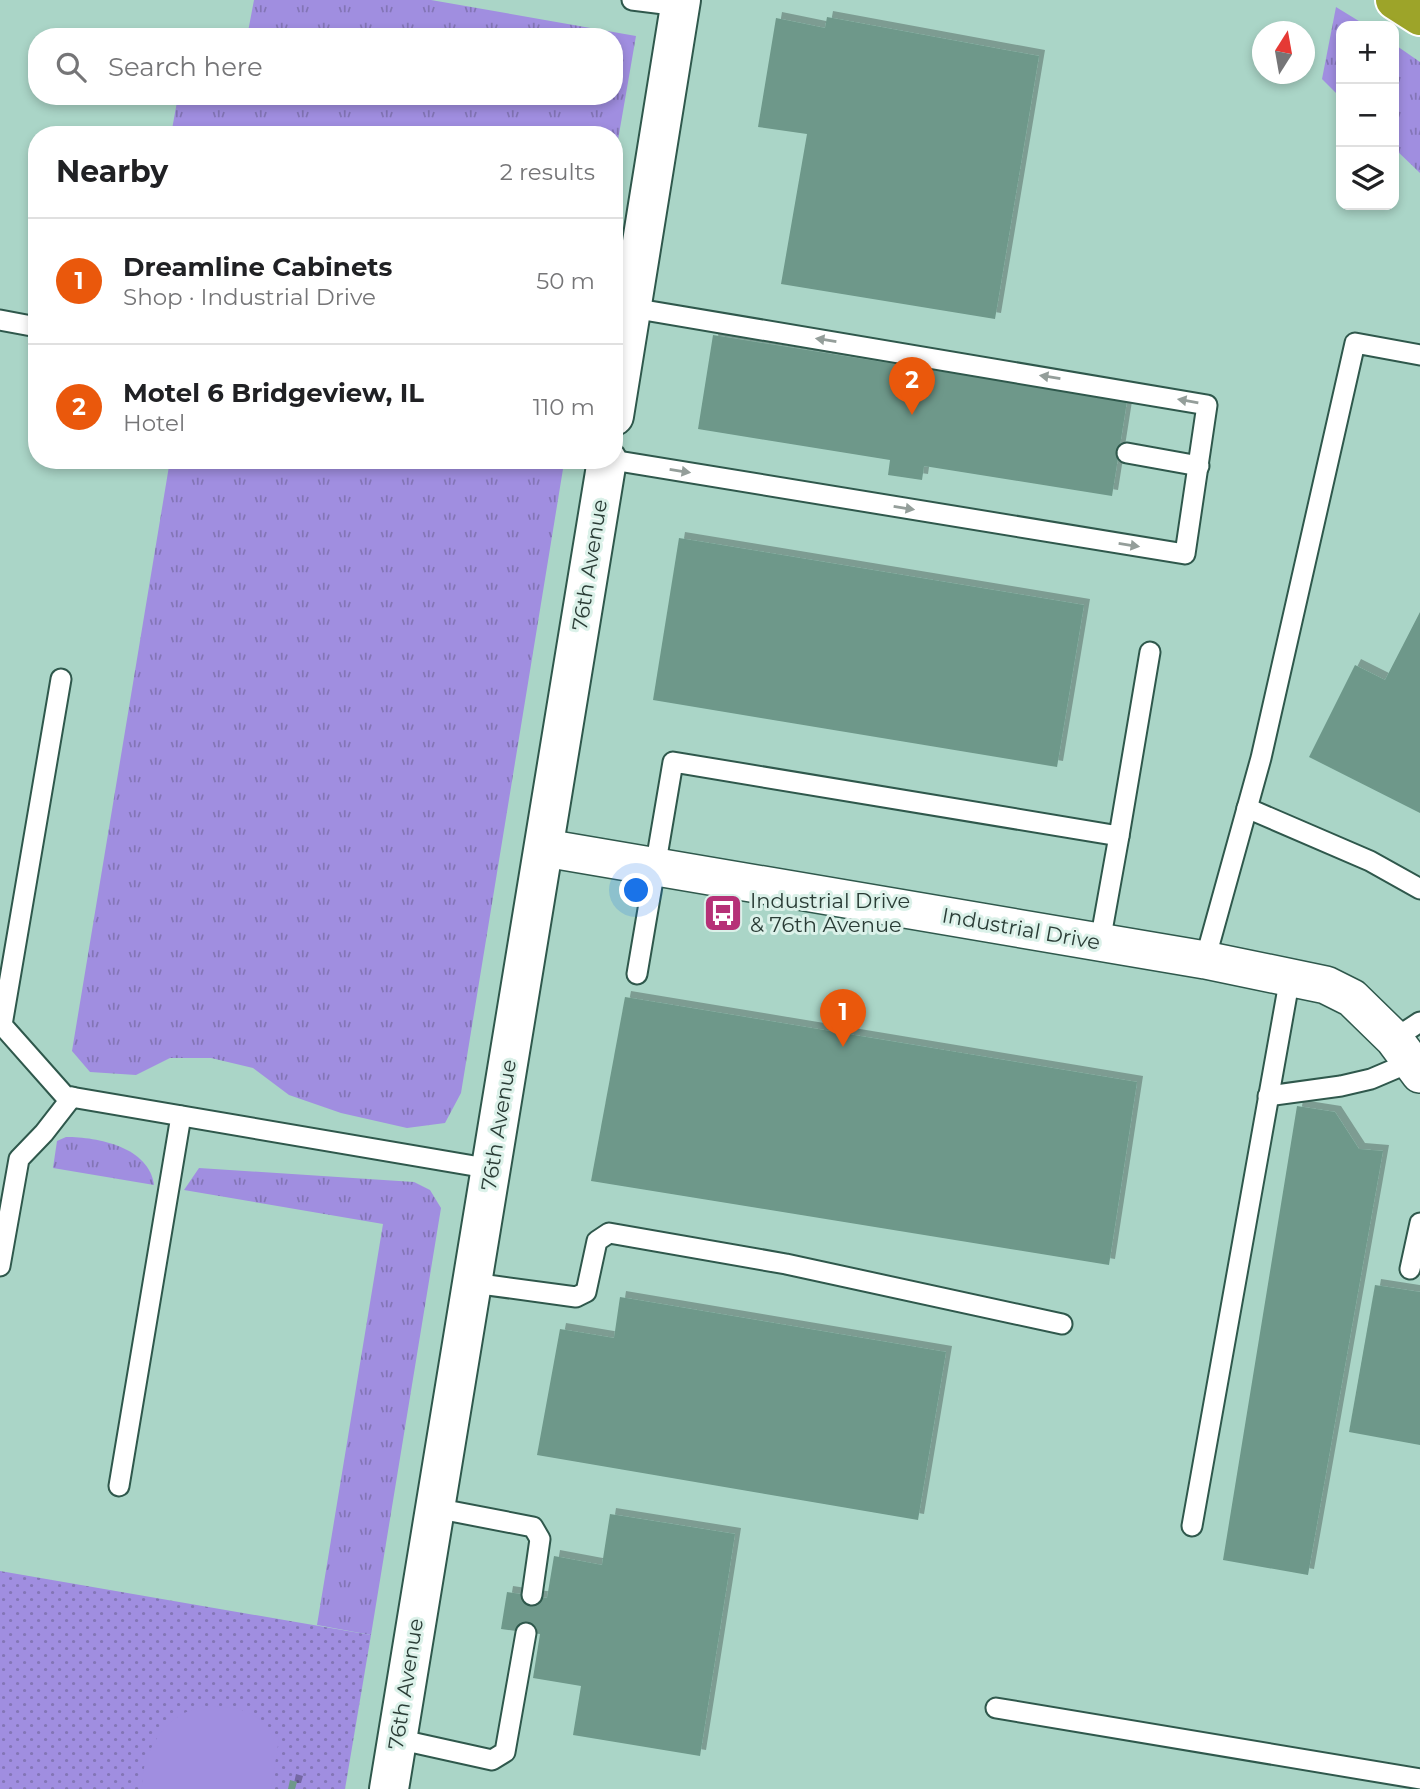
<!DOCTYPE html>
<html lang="en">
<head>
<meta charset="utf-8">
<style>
	body { margin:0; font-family:Montserrat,sans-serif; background:#f2f2f2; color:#202124 }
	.controls { position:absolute; right:21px; top:21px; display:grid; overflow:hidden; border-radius:14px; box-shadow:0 4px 10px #0003 }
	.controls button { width:63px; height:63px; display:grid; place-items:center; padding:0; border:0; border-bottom:2px solid #e0e0e0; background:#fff; color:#202124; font:35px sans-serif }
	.compass { position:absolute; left:1252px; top:21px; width:63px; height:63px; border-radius:50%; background:#fff; box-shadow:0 4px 10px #0003; rotate:11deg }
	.you { position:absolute; left:637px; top:891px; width:24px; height:24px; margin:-18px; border:5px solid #fff; border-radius:50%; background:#1a73e8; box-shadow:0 0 0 10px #1a73e833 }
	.badge { display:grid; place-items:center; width:46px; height:46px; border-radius:50%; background:#ea580c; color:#fff; font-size:23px; font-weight:700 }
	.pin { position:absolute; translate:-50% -58px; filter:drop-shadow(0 2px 4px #0008) }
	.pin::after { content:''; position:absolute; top:37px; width:24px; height:21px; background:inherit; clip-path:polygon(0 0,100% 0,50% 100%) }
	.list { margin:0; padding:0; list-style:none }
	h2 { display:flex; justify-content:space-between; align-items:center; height:91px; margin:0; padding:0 28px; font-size:30px }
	h2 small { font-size:23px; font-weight:400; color:#757577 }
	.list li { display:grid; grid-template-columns:46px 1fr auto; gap:21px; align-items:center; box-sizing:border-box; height:126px; padding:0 28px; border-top:2px solid #e0e0e0 }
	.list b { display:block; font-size:26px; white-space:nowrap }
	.list p { margin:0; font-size:23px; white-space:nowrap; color:#757577 }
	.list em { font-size:23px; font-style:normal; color:#757577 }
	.icon { flex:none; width:38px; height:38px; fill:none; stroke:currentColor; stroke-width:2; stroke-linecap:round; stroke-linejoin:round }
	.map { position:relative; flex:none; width:1420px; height:1789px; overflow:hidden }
	.search { position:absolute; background:#fff; box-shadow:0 4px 10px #0003; left:28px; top:28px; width:595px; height:77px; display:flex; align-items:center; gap:18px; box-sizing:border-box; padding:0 24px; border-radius:28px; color:#757577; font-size:26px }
	.panel { position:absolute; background:#fff; box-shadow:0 4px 10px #0003; left:28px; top:126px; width:595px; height:343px; border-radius:28px }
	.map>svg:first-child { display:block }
	.grass { fill:url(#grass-tufts) }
	.park { fill:url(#park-dots) }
	.pitch { fill:#a08ee0 }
	.building { fill:#6e988a; filter:url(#shadow) }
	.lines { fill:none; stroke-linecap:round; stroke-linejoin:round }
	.lane-casing { stroke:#2f584c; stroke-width:23 }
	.street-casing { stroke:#2f584c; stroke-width:40 }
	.secondary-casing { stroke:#2f584c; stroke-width:42 }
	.highway-casing { stroke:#fff; stroke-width:42 }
	.lane { stroke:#fff; stroke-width:19 }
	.street { stroke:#fff; stroke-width:37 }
	.secondary { stroke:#fff; stroke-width:38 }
	.highway { stroke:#9da429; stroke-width:38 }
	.oneway { fill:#949e9a }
	.labels { text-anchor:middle; stroke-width:6; stroke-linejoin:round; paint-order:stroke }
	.street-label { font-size:21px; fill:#2a3c36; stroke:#dbf1e9 }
	.poi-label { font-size:21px; fill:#2a3c36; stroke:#dbf1e9; text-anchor:start }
</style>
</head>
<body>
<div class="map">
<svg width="1420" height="1789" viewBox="0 0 1420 1789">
	<defs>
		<pattern id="grass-tufts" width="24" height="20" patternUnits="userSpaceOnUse" patternTransform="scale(1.75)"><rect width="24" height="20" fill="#a08ee0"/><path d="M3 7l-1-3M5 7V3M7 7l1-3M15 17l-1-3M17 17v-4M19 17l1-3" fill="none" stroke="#8375b6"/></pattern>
		<pattern id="park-dots" width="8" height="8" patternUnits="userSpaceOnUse" patternTransform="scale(1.75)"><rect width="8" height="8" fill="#a08ee0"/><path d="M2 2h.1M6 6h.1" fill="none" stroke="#8375b6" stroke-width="1.8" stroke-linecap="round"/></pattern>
		<filter id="shadow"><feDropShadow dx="6" dy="-6" stdDeviation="0" flood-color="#0004"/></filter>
	</defs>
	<rect width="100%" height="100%" fill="#aad5c7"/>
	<g class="grass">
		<path d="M 254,0 L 431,0 L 636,36 L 614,163 L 614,135 L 171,135 L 178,96 L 614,96 L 614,37 L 247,37 Z"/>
		<path d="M 1336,7 L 1367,26 L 1341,26 L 1341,98 L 1322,79 Z"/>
		<path d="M 1394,44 L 1420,62 L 1420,173 L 1394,148 Z"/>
		<path d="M 170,460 L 556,460 L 563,469 L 461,1093 L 445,1123 L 407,1128 L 341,1113 L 289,1095 L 253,1068 L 211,1058 L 170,1058 L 136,1075 L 90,1072 L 72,1051 Z"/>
		<path d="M 66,1137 C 98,1137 149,1147 154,1185 L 53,1168 L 57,1141 Z"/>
		<path d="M 199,1168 L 414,1182 L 430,1190 L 441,1208 L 371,1635 L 317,1625 L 383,1224 L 184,1190 Z"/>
	</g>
	<path class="park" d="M 0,1571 L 371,1635 L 345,1789 L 0,1789 Z"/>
	<path class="pitch" d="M 205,1706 C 243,1707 255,1710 279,1739 L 271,1789 L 142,1789 C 141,1761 156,1731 179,1716 C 186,1711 197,1709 205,1706 Z"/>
	<g class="building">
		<path d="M 827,17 L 1039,56 L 995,319 L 781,284 L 807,134 L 758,127 L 776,18 L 825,28 Z"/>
		<path d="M 713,335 L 1127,401 L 1112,496 L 924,466 L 922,480 L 888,475 L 890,460 L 698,429 Z"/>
		<path d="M 679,538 L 1084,605 L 1057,767 L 653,700 Z"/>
		<path d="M 1420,612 L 1420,813 L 1309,757 L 1355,665 L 1385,680 Z"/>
		<path d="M 625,997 L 1137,1082 L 1109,1265 L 591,1181 Z"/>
		<path d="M 1297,1106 L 1335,1112 L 1359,1149 L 1383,1151 L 1308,1575 L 1223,1560 Z"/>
		<path d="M 1375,1285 L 1420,1292 L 1420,1445 L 1349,1432 Z"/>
		<path d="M 620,1297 L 946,1352 L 918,1520 L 537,1455 L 560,1329 L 614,1338 Z"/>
		<path d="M 610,1514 L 735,1534 L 700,1756 L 573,1735 L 581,1686 L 533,1678 L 540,1634 L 501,1629 L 507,1592 L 547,1598 L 554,1556 L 602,1565 Z"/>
		<path d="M 290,1780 L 297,1782 L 295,1789 L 288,1789 Z"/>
	</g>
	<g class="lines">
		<g class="lane-casing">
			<g id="lane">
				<path d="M 632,0 L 680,6"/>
				<path d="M 0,320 L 37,327"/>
				<path d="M 1127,453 L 1199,466"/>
				<path d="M 612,460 L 1185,554 L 1207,405 L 632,308"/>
				<path d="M 61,679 L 2,1025 L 65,1096 L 492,1169"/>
				<path d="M 1247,808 L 1370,861 L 1420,889"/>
				<path d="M 1100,942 L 1119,836"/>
				<path d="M 1205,960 L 1261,758 L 1355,343 L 1420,355"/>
				<path d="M 637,974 L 673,762 L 1119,836 L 1150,652"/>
				<path d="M 1394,1039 L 1420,1022"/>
				<path d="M 1268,1096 L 1341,1086 L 1371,1079 L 1411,1062"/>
				<path d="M 0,1266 L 19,1159 L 44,1133 L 72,1097"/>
				<path d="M 1410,1269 L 1420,1223"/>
				<path d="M 473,1283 L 576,1297 L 586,1292 L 597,1241 L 609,1233 L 786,1264 L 1062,1324"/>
				<path d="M 119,1486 L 181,1116"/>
				<path d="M 435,1508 L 533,1527 L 540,1539 L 532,1595"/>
				<path d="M 1192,1526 L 1290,977"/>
				<path d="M 996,1708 L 1420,1779"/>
				<path d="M 397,1739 L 492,1760 L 505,1752 L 526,1633"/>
			</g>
		</g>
		<g class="street-casing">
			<path id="street" d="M 545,848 L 1205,960 L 1326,985 L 1352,998 L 1394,1039 L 1420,1074"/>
		</g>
		<g class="secondary-casing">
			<g id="secondary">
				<path d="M 614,416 L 681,0"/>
				<path d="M 389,1789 L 607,460"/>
			</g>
		</g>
		<g class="highway-casing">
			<path id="highway" d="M 1395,0 L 1420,16"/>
		</g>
		<use href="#lane" class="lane"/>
		<use href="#street" class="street"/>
		<use href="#secondary" class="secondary"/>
		<use href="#highway" class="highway"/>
	</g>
	<defs><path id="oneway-solid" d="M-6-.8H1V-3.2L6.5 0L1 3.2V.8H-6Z" transform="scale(1.75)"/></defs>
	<g class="oneway">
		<use href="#oneway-solid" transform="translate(826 340) rotate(-171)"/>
		<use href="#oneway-solid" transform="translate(1050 377) rotate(-171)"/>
		<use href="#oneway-solid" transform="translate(1188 401) rotate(-170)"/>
		<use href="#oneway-solid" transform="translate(680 471) rotate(9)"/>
		<use href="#oneway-solid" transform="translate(904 508) rotate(9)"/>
		<use href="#oneway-solid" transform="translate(1129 545) rotate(9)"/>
	</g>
	<defs>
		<g id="bus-square" transform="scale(2.0125)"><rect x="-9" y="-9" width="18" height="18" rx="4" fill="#b63177" stroke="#dbf1e9"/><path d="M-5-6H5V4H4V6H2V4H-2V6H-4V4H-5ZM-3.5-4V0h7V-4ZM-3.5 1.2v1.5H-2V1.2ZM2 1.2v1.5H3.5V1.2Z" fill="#fff"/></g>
	</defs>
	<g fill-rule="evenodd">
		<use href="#bus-square" x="723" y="913"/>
	</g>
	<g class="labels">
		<g class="street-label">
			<text transform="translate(590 565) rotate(-81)" y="7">76th Avenue</text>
			<text transform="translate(1021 929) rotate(10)" y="7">Industrial Drive</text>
			<text transform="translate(499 1125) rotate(-81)" y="7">76th Avenue</text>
			<text transform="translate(406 1684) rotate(-81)" y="7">76th Avenue</text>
		</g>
		<g class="poi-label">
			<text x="750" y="908">Industrial Drive<tspan x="750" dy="24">&amp; 76th Avenue</tspan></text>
		</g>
	</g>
</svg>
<div class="controls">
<button>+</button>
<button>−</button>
<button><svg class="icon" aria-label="layers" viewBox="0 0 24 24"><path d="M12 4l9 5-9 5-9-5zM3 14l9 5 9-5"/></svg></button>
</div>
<svg class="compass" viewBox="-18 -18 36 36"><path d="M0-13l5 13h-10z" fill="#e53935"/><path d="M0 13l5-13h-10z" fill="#757577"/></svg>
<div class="you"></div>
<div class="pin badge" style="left:843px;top:1047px">1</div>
<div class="pin badge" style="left:912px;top:415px">2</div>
<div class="search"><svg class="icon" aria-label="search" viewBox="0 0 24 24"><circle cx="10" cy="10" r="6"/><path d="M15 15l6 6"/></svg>Search here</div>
<section class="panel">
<h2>Nearby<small>2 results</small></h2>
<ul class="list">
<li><span class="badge">1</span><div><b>Dreamline Cabinets</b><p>Shop · Industrial Drive</p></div><em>50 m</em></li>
<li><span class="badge">2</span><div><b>Motel 6 Bridgeview, IL</b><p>Hotel</p></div><em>110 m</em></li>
</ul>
</section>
</div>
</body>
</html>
